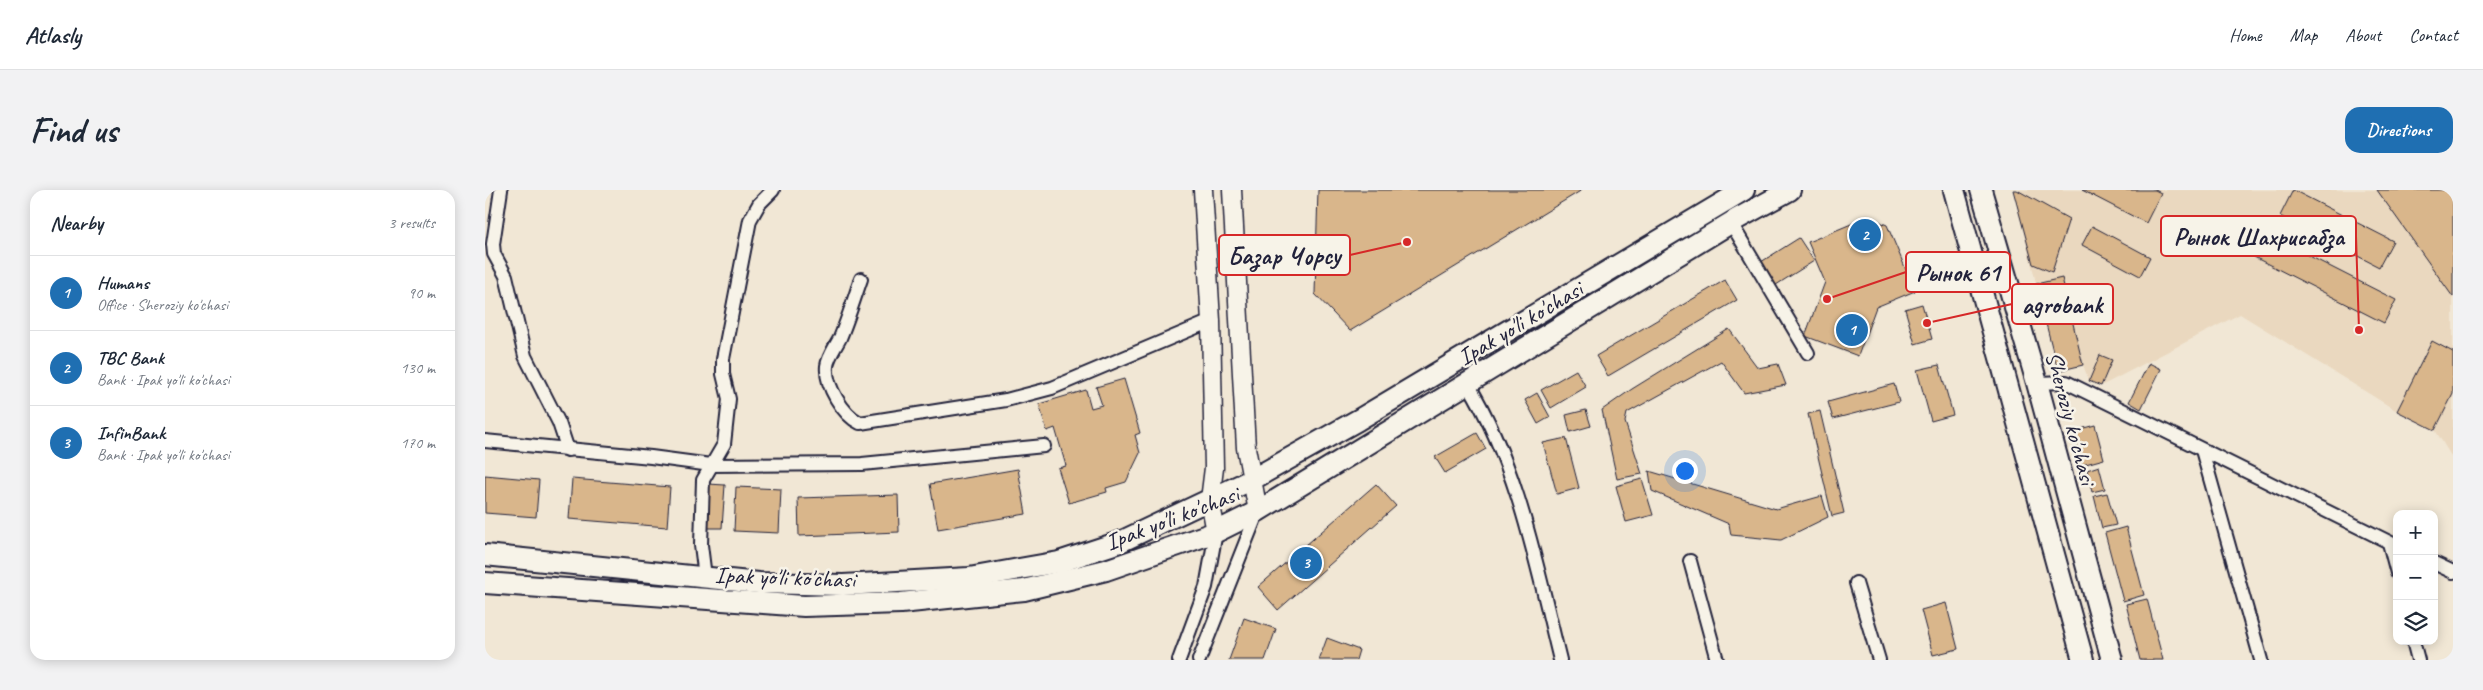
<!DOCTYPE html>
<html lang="en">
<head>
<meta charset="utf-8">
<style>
	body { margin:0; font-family:Caveat,sans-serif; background:#f2f2f3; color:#1f2937 }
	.controls { position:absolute; right:15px; bottom:15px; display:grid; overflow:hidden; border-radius:10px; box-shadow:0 2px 12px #0003 }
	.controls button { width:45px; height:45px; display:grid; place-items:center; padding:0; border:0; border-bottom:1px solid #e0e1e3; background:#fff; color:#1f2937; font:25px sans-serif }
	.you { position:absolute; left:1199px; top:280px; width:18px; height:18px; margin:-12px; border:4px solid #fff; border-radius:50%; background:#1a73e8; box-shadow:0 0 0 8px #1a73e833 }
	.badge { display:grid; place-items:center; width:32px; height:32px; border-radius:50%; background:#1f6fb2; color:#fff; font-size:16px; font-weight:700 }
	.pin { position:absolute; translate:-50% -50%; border:2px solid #fff; box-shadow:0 1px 5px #0006 }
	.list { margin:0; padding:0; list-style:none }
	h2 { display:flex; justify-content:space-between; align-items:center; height:65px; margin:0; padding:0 20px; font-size:21px }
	h2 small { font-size:16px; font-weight:400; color:#747a83 }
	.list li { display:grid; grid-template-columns:32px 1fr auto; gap:15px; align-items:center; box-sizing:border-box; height:75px; padding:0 20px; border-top:1px solid #e0e1e3 }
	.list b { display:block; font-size:19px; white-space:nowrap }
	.list p { margin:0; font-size:16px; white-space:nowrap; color:#747a83 }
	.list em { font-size:16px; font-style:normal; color:#747a83 }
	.icon { flex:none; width:28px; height:28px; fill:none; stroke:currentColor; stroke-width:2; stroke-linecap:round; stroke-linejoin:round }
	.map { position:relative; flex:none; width:1968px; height:470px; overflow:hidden; border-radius:15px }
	header { display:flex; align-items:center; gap:30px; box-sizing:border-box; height:70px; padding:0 25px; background:#fff; border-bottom:1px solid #e0e1e3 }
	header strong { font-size:24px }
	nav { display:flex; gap:28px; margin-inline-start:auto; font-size:18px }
	.intro { display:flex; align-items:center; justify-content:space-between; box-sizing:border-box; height:120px; padding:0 30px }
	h1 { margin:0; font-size:35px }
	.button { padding:12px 22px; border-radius:15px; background:#1f6fb2; color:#fff; font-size:18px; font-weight:700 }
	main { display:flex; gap:30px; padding:0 30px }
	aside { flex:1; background:#fff; border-radius:15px; box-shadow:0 2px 12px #0003 }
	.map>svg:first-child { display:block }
	.built { fill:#ead8bf }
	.building { fill:#d9b68b; stroke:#22223b }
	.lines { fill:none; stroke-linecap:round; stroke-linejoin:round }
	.street-casing { stroke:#22223b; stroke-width:16 }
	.secondary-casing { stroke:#22223b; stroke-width:21 }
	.primary-casing { stroke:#22223b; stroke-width:24 }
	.street { stroke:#f7f3e8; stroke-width:12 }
	.secondary { stroke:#f7f3e8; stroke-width:18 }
	.primary { stroke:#f7f3e8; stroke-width:20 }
	.labels { text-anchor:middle; stroke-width:5; stroke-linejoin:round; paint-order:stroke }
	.street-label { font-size:24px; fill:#22223b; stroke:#f7f3e8 }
	.leader { fill:none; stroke:#d62828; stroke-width:2 }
	.callout-dot { fill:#d62828; stroke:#f7f3e8; stroke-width:2 }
	.callout { fill:#f7f3e8; stroke:#d62828; stroke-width:2 }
	.callout-label { font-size:25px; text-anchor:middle; font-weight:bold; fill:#22223b }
</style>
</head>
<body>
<header>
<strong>Atlasly</strong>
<nav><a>Home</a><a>Map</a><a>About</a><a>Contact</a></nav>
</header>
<div class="intro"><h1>Find us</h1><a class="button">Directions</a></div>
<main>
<aside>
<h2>Nearby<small>3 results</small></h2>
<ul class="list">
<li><span class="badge">1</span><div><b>Humans</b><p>Office · Sheroziy ko'chasi</p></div><em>90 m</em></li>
<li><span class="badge">2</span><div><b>TBC Bank</b><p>Bank · Ipak yo'li ko'chasi</p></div><em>130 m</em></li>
<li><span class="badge">3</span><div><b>InfinBank</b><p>Bank · Ipak yo'li ko'chasi</p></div><em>170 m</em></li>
</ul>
</aside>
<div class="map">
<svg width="1968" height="470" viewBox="0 0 1968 470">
	<rect width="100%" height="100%" fill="#f1e7d5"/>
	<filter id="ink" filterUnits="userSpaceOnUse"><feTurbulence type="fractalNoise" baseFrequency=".02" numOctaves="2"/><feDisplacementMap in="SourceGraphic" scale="10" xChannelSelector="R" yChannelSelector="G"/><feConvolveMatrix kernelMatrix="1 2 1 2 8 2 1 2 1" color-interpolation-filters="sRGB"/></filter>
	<g filter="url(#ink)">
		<path class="built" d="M 1528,0 L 1968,0 L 1968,269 L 1950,240 L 1912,221 L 1755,124 L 1616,196 L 1604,191 L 1598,175 L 1573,181 Z"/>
		<g class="building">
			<path d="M 833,0 L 1097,0 L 865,141 L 830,104 Z"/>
			<path d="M 1528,0 L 1532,0 L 1584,29 L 1567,82 L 1548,74 Z"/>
			<path d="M 1597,0 L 1670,0 L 1676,3 L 1661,33 Z"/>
			<path d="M 1808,0 L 1908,51 L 1894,77 L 1795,26 Z"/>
			<path d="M 1892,0 L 1968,0 L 1968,107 Z"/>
			<path d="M 1383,27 L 1402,35 L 1430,101 L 1391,117 L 1373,166 L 1320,146 L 1340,92 L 1323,52 Z"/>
			<path d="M 1607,36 L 1665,67 L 1655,86 L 1597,55 Z"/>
			<path d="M 1781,44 L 1911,110 L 1899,133 L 1769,67 Z"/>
			<path d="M 1314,48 L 1329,71 L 1291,95 L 1276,72 Z"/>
			<path d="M 1577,88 L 1598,175 L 1573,181 L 1551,94 Z"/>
			<path d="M 1240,90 L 1252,110 L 1123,186 L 1111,166 Z"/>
			<path d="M 1437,114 L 1447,149 L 1430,154 L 1420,119 Z"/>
			<path d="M 1244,139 L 1273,178 L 1293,174 L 1301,195 L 1259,203 L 1236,171 L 1142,223 L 1140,232 L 1157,284 L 1132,289 L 1117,220 L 1147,199 Z"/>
			<path d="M 1947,151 L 1968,162 L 1968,204 L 1950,240 L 1912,221 Z"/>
			<path d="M 1615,165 L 1627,170 L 1616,196 L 1604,191 Z"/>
			<path d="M 1664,173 L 1676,179 L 1656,219 L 1644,212 Z"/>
			<path d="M 1454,175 L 1468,225 L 1446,231 L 1432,180 Z"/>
			<path d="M 1091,180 L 1101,197 L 1066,218 L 1056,200 Z"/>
			<path d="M 639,189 L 655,243 L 650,245 L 655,263 L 641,292 L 621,298 L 622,302 L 584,313 L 573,278 L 581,276 L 570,238 L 562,241 L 554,214 L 601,200 L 606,218 L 617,215 L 611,197 Z"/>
			<path d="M 1409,194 L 1414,212 L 1348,229 L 1343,212 Z"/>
			<path d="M 1052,203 L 1065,227 L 1053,234 L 1040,210 Z"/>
			<path d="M 1101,220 L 1106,236 L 1085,242 L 1081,225 Z"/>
			<path d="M 1335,221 L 1359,323 L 1347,326 L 1323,224 Z"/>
			<path d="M 1610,235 L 1619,269 L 1597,275 L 1588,241 Z"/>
			<path d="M 992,243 L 1001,259 L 960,283 L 950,267 Z"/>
			<path d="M 1081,248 L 1094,298 L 1072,304 L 1058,253 Z"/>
			<path d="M 1614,276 L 1620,299 L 1607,302 L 1602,280 Z"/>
			<path d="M 533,279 L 541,324 L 453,339 L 445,294 Z"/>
			<path d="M 1164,281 L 1291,319 L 1337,306 L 1343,327 L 1296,350 L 1246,345 L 1244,334 L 1167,301 Z"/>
			<path d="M 0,285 L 54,290 L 51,327 L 0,323 Z"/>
			<path d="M 87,289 L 185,297 L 182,337 L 84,329 Z"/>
			<path d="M 1157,289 L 1168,325 L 1141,332 L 1131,296 Z"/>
			<path d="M 223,294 L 240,295 L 237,338 L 221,338 Z"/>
			<path d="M 891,294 L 911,316 L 793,420 L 773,397 Z"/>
			<path d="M 251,297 L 296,299 L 294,343 L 249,341 Z"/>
			<path d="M 1622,303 L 1631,335 L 1617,338 L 1609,306 Z"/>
			<path d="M 413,305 L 414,342 L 314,346 L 313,308 Z"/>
			<path d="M 1641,337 L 1659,405 L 1638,411 L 1620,343 Z"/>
			<path d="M 1662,409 L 1678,470 L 1655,470 L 1641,414 Z"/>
			<path d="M 1461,413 L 1473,459 L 1448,465 L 1436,420 Z"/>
			<path d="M 759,428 L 791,439 L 780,470 L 744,470 Z"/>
			<path d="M 842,448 L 874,460 L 871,470 L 834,470 Z"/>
		</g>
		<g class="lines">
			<g class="street-casing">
				<g id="street">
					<path d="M 16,0 L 8,54 L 9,64 L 21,86 L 40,166 L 74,233 L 83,260"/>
					<path d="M 1246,33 L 1323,163"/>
					<path d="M 376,89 C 369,109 363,129 355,148 C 351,156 343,167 342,176 C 340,195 358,225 375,233 L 521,210 L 567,198 L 726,131"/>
					<path d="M 1552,193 L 1581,192 L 1912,356"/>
					<path d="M 983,194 C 1033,276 1052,377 1075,470"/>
					<path d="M 0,251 L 166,267 L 226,275 L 377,274 L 559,256"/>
					<path d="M 1717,260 L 1776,470"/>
					<path d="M 1904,353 L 1912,383"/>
					<path d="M 1205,371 L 1232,470"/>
					<path d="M 1949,373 L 1968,382"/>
					<path d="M 220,387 L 216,355 L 218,290 L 239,254 L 244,209 L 238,184 L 238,169 L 265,30 L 274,14 L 288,0"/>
					<path d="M 1371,393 L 1394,470"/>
					<path d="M 1928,451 L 1933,470"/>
					<path d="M 694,470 L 721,397 L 731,342"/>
					<path d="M 714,470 L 773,321"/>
				</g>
			</g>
			<g class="secondary-casing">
				<g id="secondary">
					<path d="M 718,0 L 726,131 L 729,278 L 725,310 L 731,342"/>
					<path d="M 747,0 L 761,258 L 773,321"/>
				</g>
			</g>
			<g class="primary-casing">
				<g id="primary">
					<path d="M 1469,0 L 1598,470"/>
					<path d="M 1496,0 L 1552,193 L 1627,470"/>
					<path d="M 0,365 L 274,393 L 358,395 L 484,388 L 574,372 L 635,352 L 768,289 L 873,230 L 1259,0"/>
					<path d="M 0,393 L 319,416 L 416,413 L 539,400 L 621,380 L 731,342 L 773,321 L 1252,29 L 1305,0"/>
				</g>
			</g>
			<use href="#street" class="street"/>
			<use href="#secondary" class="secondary"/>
			<use href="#primary" class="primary"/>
		</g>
	</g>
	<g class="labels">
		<g class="street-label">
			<text transform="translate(1035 133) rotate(-31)" y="8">Ipak yo'li ko'chasi</text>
			<text transform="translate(1586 228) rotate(75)" y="8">Sheroziy ko'chasi</text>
			<text transform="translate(687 328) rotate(-21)" y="8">Ipak yo'li ko'chasi</text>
			<text transform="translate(300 387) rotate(2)" y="8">Ipak yo'li ko'chasi</text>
		</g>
	</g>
	<path class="leader" d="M1874 140L1871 46M922 52L865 65M1342 109L1421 82M1442 133L1527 114"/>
	<g class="callout-dot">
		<circle cx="1874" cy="140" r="5"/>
		<circle cx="922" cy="52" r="5"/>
		<circle cx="1342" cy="109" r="5"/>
		<circle cx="1442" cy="133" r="5"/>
	</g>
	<g class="callout">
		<rect x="1676" y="26" width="195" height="40" rx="5"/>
		<rect x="734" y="45" width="131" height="40" rx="5"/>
		<rect x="1421" y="62" width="104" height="40" rx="5"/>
		<rect x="1527" y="94" width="101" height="40" rx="5"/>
	</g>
	<g class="callout-label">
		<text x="1774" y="55">Рынок Шахрисабза</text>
		<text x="799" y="74">Базар Чорсу</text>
		<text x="1473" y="91">Рынок 61</text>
		<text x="1577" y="123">agrobank</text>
	</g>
</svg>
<div class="controls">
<button>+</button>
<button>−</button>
<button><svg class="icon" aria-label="layers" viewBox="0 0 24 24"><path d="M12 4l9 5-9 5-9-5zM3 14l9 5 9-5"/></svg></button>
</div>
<div class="you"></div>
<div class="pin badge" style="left:1367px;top:140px">1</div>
<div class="pin badge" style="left:1380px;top:45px">2</div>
<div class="pin badge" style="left:821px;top:373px">3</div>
</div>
</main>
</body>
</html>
